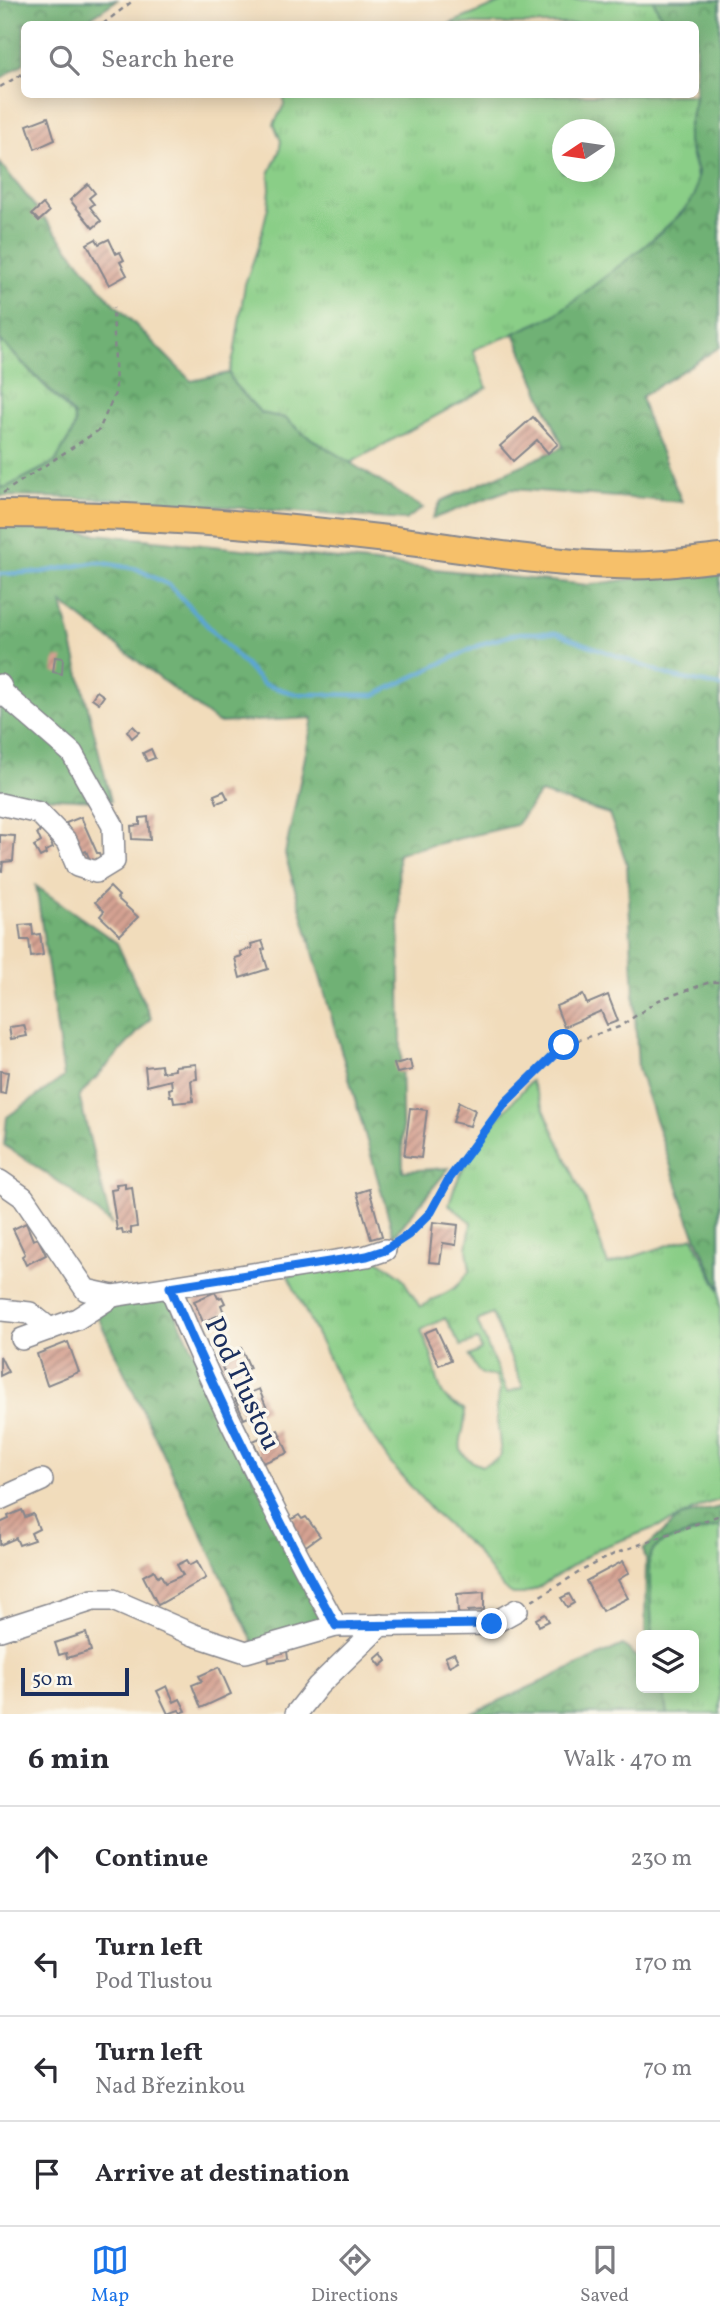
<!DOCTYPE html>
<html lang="en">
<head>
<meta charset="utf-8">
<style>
	body { margin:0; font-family:Vollkorn,serif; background:#f7f7f7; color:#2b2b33 }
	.controls { position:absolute; right:21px; bottom:21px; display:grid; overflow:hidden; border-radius:10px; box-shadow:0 4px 18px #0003 }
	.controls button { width:63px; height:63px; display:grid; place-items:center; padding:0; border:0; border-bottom:2px solid #e1e1e2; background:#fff; color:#2b2b33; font:35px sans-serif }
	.compass { position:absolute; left:552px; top:119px; width:63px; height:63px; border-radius:50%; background:#fff; box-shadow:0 4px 18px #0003; rotate:257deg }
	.scale { position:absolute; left:21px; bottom:18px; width:108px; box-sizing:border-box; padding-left:7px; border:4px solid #1b2f5e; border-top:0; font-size:19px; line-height:24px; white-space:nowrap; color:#1b2f5e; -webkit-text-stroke:5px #fbf7ec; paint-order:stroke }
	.stop { position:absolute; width:21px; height:21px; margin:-16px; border:5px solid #1a73e8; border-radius:50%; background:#fff }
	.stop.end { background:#1a73e8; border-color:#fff; box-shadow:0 2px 7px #0008 }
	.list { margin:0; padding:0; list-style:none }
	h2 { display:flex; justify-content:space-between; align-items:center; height:91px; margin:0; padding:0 28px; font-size:30px }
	h2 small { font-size:23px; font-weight:400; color:#7c7c81 }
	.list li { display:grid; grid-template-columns:46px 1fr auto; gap:21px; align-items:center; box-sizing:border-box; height:105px; padding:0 28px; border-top:2px solid #e1e1e2 }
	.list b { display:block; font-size:26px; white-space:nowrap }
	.list p { margin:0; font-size:23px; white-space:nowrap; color:#7c7c81 }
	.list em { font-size:23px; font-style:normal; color:#7c7c81 }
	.icon { flex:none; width:38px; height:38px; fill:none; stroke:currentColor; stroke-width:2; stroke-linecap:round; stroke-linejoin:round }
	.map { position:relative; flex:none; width:720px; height:1714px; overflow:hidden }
	.search { position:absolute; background:#fff; box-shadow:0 4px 18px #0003; left:21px; right:21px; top:21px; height:77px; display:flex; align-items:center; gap:18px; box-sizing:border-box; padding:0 24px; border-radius:10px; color:#7c7c81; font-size:26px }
	.sheet { height:511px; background:#fff }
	nav { display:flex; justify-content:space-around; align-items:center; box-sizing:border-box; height:98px; border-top:2px solid #e1e1e2; background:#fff; font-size:19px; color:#7c7c81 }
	nav a { display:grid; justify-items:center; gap:4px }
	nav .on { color:#1a73e8 }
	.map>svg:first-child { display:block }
	.grass { fill:url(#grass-tufts); stroke:#527e72; stroke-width:2; fill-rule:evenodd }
	.forest { fill:url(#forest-crowns); stroke:#457069; stroke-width:2 }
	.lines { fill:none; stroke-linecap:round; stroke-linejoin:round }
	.stream { stroke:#5ba6d3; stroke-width:4.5 }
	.building { fill:url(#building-hatch) }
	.minor-casing { stroke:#86868c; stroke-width:24 }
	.major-casing { stroke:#86868c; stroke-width:30 }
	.path { stroke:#86868c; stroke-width:2.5; stroke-dasharray:5 5; stroke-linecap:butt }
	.minor { stroke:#fff; stroke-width:21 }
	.major { stroke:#f6c06b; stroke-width:26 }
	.route { stroke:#1a73e8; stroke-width:9 }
	.labels { text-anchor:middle; stroke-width:7; stroke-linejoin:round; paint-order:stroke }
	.street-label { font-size:28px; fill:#1b2f5e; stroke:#fbf7ec }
</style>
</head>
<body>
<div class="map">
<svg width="720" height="1714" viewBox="0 0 720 1714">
	<defs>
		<pattern id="grass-tufts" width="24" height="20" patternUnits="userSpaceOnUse" patternTransform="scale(1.75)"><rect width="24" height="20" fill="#8ace87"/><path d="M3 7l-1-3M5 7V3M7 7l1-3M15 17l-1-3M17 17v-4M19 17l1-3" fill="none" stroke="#76b177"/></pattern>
		<pattern id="forest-crowns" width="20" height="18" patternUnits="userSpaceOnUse" patternTransform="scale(1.75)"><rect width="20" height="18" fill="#6fb174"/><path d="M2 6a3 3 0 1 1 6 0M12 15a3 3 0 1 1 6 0" fill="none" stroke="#5a9062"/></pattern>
		<pattern id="building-hatch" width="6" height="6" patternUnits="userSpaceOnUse" patternTransform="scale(1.75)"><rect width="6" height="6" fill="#d5a292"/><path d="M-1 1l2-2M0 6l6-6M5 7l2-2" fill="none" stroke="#ac847a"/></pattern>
	</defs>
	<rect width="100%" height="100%" fill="#fbf7ec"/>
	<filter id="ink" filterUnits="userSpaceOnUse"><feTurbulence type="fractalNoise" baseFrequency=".0143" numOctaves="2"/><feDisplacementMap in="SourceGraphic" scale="14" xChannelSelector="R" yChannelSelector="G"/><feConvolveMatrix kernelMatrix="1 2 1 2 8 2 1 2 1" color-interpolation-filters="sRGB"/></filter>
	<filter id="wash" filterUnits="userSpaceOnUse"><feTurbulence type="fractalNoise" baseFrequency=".00686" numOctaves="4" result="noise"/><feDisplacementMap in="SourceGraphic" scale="28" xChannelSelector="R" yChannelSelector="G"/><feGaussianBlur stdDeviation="1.57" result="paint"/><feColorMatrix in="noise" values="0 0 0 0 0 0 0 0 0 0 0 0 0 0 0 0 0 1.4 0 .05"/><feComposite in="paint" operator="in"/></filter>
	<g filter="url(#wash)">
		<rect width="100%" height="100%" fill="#f1dcbb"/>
		<g class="grass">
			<path d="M 508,0 L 653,0 L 665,24 L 449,24 Z"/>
			<path d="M 284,95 L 694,95 L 695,99 C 692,113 686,128 688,142 C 691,160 701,174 695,194 C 689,215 576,303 553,316 C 528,330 499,339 473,350 L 487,388 L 350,463 L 304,434 L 285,418 L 261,413 L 234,384 L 229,373 L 234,355 L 245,284 L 259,244 L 268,207 L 270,189 L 269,174 L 279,152 L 281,141 L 274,124 L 284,105 ZM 562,130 L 604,130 L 604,172 L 562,172 Z"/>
			<path d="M 0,340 L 73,415 L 75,424 L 72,433 L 55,462 L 7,487 L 0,487 Z"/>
			<path d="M 531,1081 L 586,1202 L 608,1265 L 693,1237 L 720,1292 L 720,1500 L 706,1504 L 675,1520 L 598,1549 L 538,1588 L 524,1594 L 513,1594 L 503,1588 L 473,1548 L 435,1514 L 391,1464 L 352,1407 L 288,1276 L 374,1257 L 401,1276 L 420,1307 L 455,1288 L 470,1271 L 467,1249 L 471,1222 L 449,1205 C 461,1155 498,1118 531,1081 ZM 492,1314 L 523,1387 L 507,1393 L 477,1321 ZM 445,1318 L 461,1346 L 478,1340 L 481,1350 L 469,1356 C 478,1371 477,1376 496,1376 L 500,1390 L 496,1408 L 501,1455 L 498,1459 L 482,1466 C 442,1452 471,1432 464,1409 C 437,1399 440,1386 433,1361 C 430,1350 425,1340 421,1330 Z"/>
			<path d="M 720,1526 L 720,1714 L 667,1714 L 663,1688 L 694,1688 L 694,1635 L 652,1635 L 649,1560 L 653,1550 L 663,1542 Z"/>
		</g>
		<g class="forest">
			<path d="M 0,0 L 117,0 L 81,24 L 24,24 L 24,63 L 0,79 Z"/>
			<path d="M 653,0 L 720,0 L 720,347 L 641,397 L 649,424 L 682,502 L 511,489 L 432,519 L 441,501 L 563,447 L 514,333 L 553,316 L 575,300 L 646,245 L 684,211 L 695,195 L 698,171 L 688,142 L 688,130 L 695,99 L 696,24 L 665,24 Z"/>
			<path d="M 0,163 L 106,295 L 191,381 L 229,373 L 234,384 L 261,413 L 285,418 L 304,434 L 423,508 L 405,520 L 115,499 L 0,496 L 0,487 L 7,487 L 55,462 L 72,433 L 75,424 L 73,414 L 0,340 Z"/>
			<path d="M 0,524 L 588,585 L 720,567 L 720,1290 L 690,1223 L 638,1069 L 627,864 L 609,814 L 540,793 L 516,825 L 398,853 L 403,1171 L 449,1168 L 394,1236 L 285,854 L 313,718 L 218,723 L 62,603 L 111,801 L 0,795 Z"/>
			<path d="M 36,886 L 117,943 L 151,1018 L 79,1096 L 111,1224 L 68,1188 L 4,1145 L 7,1117 L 64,1077 Z"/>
			<path d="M 168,1298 L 322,1619 L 254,1644 L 95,1311 L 114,1300 Z"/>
			<path d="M 720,1507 L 720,1526 L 663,1542 L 653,1550 L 649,1560 L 652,1635 L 645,1635 L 646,1559 L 643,1550 L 680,1517 Z"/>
			<path d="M 623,1645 L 641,1660 L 641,1688 L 663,1688 L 667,1714 L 470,1714 Z"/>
		</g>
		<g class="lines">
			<path class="stream" d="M 0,574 L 42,572 L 97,562 L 137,569 L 169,585 L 263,684 L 296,694 L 375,695 L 484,643 L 519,633 L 556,633 L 673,677 L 720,686"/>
		</g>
		<g id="blocks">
			<g class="building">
				<path d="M 48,117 L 55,140 L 35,149 L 27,125 Z"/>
				<path d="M 88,184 L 95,193 L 89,198 L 94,204 L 90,207 L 101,221 L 93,228 L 70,200 Z"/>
				<path d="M 43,204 L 49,212 L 39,221 L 32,214 Z"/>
				<path d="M 96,239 L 99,244 L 109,239 L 116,254 L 120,252 L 124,260 L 120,262 L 127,275 L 109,285 L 87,244 Z"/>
				<path d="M 533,417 L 558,444 L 548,453 L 537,440 L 513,461 L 500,446 Z"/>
				<path d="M 55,657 L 63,658 L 62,674 L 53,672 Z"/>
				<path d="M 97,691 L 104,696 L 99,703 L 92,698 Z"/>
				<path d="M 133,726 L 139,732 L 132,738 L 127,731 Z"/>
				<path d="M 151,749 L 155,758 L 147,761 L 143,753 Z"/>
				<path d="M 224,791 L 228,799 L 217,803 L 214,795 Z"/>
				<path d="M 81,817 L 97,853 L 99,853 L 104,864 L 94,869 L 86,851 L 79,854 L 66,823 Z"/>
				<path d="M 148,817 L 150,840 L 132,839 L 131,826 L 140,825 L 140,818 Z"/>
				<path d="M 45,829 L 53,848 L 45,851 L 46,854 L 40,857 L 34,846 L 41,842 L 37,833 Z"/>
				<path d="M 0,835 L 15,836 L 13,861 L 3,862 L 2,871 L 0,871 Z"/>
				<path d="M 110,887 L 119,896 L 117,898 L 138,917 L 120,935 L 100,916 L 104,911 L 95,902 Z"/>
				<path d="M 32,924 L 33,935 L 40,934 L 43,955 L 31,957 L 29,940 L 21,940 L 19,925 Z"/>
				<path d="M 262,941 L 265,949 L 262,950 L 268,969 L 240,978 L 235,958 L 242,956 L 240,952 L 252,948 L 251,944 Z"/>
				<path d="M 583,995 L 587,1004 L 608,995 L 618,1021 L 607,1025 L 601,1011 L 564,1027 L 556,1006 Z"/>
				<path d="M 24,1025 L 27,1036 L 11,1039 L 9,1027 Z"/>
				<path d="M 410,1060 L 412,1070 L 397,1073 L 394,1064 Z"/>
				<path d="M 196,1064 L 197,1079 L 191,1080 L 193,1101 L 174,1103 L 173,1096 L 170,1096 L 169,1089 L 172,1088 L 171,1080 L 147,1086 L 145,1067 L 161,1065 L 162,1072 L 175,1070 L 175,1066 Z"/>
				<path d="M 0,1071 L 8,1072 L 5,1094 L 0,1093 Z"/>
				<path d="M 459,1102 L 475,1110 L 470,1126 L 453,1122 Z"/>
				<path d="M 410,1108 L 427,1110 L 421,1158 L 404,1156 Z"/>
				<path d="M 125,1183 L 125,1188 L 132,1187 L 137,1227 L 131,1228 L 131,1233 L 123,1234 L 122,1229 L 117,1230 L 111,1190 L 117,1189 L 116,1184 Z"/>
				<path d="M 369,1189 L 382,1236 L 371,1239 L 357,1193 Z"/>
				<path d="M 433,1222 L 458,1225 L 456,1245 L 443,1243 L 440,1263 L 429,1262 Z"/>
				<path d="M 26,1223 L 33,1240 L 38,1238 L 46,1255 L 26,1265 L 22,1256 L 25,1254 L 13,1229 Z"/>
				<path d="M 215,1292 L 218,1298 L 222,1297 L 225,1303 L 221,1305 L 224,1313 L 203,1322 L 194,1301 Z"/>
				<path d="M 436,1328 L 451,1360 L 439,1365 L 424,1333 Z"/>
				<path d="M 68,1342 L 79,1372 L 47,1385 L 37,1354 Z"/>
				<path d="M 241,1348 L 250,1368 L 226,1377 L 218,1357 Z"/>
				<path d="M 0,1356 L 8,1372 L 0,1376 Z"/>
				<path d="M 259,1389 L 267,1409 L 244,1419 L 235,1399 Z"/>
				<path d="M 278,1430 L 288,1453 L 263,1463 L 253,1441 Z"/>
				<path d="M 22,1510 L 25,1517 L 33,1514 L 39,1529 L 31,1533 L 34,1540 L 19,1545 L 16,1538 L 0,1545 L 0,1523 L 9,1519 L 8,1516 Z"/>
				<path d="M 299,1515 L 302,1519 L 306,1517 L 320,1536 L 303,1548 L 289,1521 Z"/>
				<path d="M 187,1560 L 190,1565 L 197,1561 L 206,1578 L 158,1605 L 143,1576 L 154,1570 L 158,1577 L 161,1575 L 165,1583 L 183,1575 L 177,1565 Z"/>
				<path d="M 623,1561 L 629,1573 L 618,1580 L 628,1598 L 602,1611 L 586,1581 Z"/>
				<path d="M 484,1592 L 484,1610 L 468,1611 L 468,1615 L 461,1615 L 458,1612 L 457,1594 Z"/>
				<path d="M 569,1594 L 574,1603 L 567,1607 L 561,1598 Z"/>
				<path d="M 545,1614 L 549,1621 L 539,1626 L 536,1619 Z"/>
				<path d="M 86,1633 L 91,1651 L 67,1658 L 66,1653 L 59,1655 L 55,1643 Z"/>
				<path d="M 287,1651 L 288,1659 L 269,1662 L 268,1654 Z"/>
				<path d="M 382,1653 L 387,1661 L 381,1666 L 375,1659 Z"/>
				<path d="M 454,1653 L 458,1661 L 449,1666 L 445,1657 Z"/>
				<path d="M 219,1667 L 231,1694 L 201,1708 L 192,1685 L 202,1681 L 199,1676 Z"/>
				<path d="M 167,1686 L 174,1702 L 180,1699 L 186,1711 L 181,1713 L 179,1710 L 168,1714 L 157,1691 Z"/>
			</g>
		</g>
	</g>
	<g filter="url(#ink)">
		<use href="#blocks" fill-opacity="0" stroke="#86868c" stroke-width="2"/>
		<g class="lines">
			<g class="minor-casing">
				<g id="minor">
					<path d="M 0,685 L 4,694 L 72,753 L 113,826 L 114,861 L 96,872 L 77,866 L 67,842 L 39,813 L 0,804"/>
					<path d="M 0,1181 L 23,1197 L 86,1290 L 113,1296 L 170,1287 C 219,1403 275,1515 336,1626"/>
					<path d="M 170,1287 L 367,1256 L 385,1250"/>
					<path d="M 2,1310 L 30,1313 L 50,1329"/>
					<path d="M 22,1339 L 77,1319 L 113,1296"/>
					<path d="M 0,1499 L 42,1480"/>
					<path d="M 0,1630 L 93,1600 L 113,1600 L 194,1635 L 246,1652 L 336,1626 L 492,1624 L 517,1610"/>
					<path d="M 296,1714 L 318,1686 L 381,1625"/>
				</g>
			</g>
			<g class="major-casing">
				<path id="major" d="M 0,514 C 130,514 258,524 387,539 C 462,548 538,563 614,565 C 649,567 685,562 720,558"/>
			</g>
			<g class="path">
				<path d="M 103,24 L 134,0"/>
				<path d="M 0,87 L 24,73"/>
				<path d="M 3,493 L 99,430 L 116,391 L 113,307"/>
				<path d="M 400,1240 L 431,1212 L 449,1179 L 506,1102 L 564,1045 L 619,1027 L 659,1000 L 710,982 L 720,982"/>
				<path d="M 532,1601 L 583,1570 L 614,1554 L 720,1515"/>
			</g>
			<use href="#minor" class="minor"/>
			<use href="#major" class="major"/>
		</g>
	</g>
	<g class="lines" filter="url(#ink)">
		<path class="route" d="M 492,1624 L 336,1626 C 275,1515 219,1403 170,1287 L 367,1256 L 385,1250 L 408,1235 L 431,1212 L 449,1179 L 506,1102 L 564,1045"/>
	</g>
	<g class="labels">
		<g class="street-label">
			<text transform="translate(244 1383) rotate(65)" y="10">Pod Tlustou</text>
		</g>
	</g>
</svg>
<div class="controls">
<button><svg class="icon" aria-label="layers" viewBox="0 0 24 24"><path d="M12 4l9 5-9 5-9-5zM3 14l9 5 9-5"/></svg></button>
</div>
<svg class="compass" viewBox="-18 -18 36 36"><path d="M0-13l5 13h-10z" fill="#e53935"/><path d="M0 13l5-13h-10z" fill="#7c7c81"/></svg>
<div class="scale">50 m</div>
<div class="stop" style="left:564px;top:1045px"></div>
<div class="stop end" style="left:492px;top:1624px"></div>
<div class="search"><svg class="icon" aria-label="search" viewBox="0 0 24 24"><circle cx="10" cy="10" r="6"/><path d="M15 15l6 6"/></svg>Search here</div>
</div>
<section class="sheet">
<h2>6 min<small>Walk · 470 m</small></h2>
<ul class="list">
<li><svg class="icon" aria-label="ahead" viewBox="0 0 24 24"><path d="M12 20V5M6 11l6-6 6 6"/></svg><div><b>Continue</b></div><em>230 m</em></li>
<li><svg class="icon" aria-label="left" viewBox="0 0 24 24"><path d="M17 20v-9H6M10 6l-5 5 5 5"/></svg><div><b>Turn left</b><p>Pod Tlustou</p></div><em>170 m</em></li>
<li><svg class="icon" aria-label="left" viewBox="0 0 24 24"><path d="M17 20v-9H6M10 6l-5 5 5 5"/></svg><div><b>Turn left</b><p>Nad Březinkou</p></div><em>70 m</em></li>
<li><svg class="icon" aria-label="arrive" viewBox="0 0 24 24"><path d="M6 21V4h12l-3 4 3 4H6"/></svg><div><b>Arrive at destination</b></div></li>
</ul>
</section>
<nav>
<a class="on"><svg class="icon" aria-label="map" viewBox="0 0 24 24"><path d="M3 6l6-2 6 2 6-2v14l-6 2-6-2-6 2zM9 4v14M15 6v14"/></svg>Map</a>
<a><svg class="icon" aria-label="directions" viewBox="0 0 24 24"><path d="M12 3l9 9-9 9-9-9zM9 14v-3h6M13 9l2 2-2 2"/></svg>Directions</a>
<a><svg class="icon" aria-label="saved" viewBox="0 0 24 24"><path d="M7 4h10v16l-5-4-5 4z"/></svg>Saved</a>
</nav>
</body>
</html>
